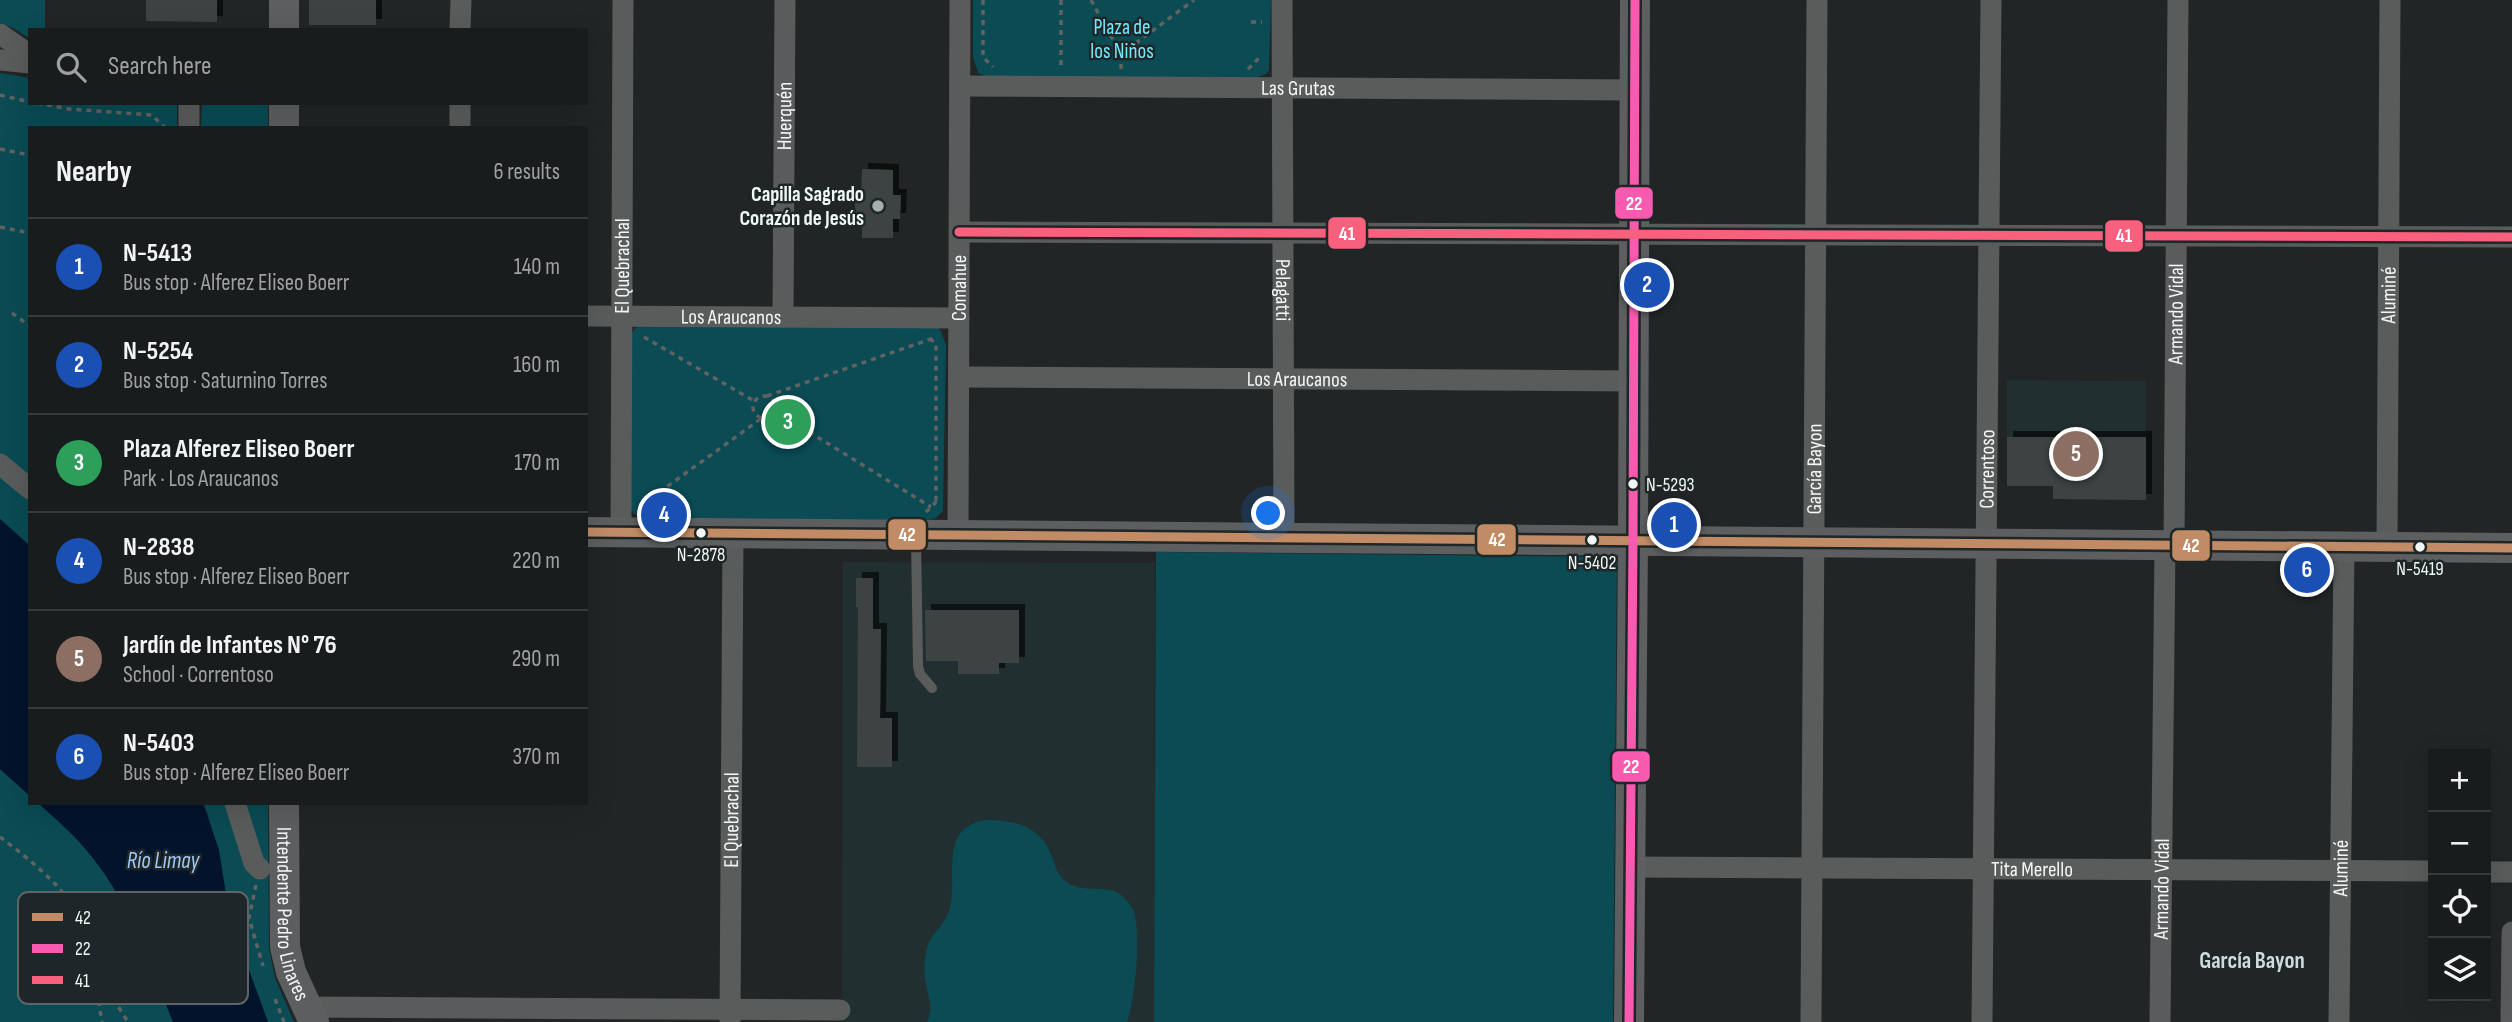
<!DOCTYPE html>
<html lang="en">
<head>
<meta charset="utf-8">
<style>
	body { margin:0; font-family:"Sofia Sans Condensed",sans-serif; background:#262929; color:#f1f3f6 }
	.controls { position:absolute; right:21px; bottom:21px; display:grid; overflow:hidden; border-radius:0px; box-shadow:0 7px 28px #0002 }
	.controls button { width:63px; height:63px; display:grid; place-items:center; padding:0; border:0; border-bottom:2px solid #373a3b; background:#191c1c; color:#f1f3f6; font:35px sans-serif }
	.you { position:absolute; left:1269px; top:514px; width:24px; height:24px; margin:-18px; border:5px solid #fff; border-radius:50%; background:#1a73e8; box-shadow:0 0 0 10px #1a73e833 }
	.badge { display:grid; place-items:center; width:46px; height:46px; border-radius:50%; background:#a8adae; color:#fff; font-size:23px; font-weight:700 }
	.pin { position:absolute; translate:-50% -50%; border:4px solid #fff; box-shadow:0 2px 7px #0006 }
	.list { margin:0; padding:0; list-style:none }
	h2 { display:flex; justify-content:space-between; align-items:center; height:91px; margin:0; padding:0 28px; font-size:30px }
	h2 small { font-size:23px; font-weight:400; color:#9fa1a3 }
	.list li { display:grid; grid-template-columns:46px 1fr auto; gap:21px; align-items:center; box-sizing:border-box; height:98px; padding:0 28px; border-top:2px solid #373a3b }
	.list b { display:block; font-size:26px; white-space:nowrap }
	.list p { margin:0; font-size:23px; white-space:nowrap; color:#9fa1a3 }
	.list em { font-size:23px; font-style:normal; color:#9fa1a3 }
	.icon { flex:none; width:38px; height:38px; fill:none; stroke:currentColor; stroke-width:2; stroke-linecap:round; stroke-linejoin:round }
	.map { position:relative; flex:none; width:2512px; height:1022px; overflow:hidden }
	.search { position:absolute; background:#191c1c; box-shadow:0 7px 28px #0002; left:28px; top:28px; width:560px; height:77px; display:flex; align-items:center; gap:18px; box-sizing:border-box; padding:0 24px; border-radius:0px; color:#9fa1a3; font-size:26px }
	.panel { position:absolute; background:#191c1c; box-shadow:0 7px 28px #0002; left:28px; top:126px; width:560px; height:679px; border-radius:0px }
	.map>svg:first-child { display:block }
	.built { fill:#212f30 }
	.green { fill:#0a4b54 }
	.water { fill:#03132c }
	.building { fill:#3e4242; filter:url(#shadow) }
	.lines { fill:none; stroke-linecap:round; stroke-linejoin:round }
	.path { stroke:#616262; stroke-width:3.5; stroke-dasharray:5 5; stroke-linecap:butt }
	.lane { stroke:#5a5c5c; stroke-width:10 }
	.street { stroke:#5a5c5c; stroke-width:21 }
	.secondary { stroke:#5c5e5f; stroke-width:30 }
	.bus-1-casing { stroke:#1f2627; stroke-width:14 }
	.bus-2-casing { stroke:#1f2627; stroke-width:14 }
	.bus-3-casing { stroke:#1f2627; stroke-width:14 }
	.bus-1 { stroke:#c18c65; stroke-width:9 }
	.bus-2 { stroke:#f75aaf; stroke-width:9 }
	.bus-3 { stroke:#f8607d; stroke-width:9 }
	.poi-dot { fill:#a8adae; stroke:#1f2627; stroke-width:2.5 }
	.bus-dot { fill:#f1f6f7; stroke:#1f2627; stroke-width:2.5 }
	.labels { text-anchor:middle; stroke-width:5; stroke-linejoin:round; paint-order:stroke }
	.bus-label { font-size:19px; fill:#f1f6f7; stroke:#1f2627 }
	.park-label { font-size:21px; fill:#72e9fb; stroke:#1f2627 }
	.street-label { font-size:21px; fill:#f1f6f7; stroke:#1f2627 }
	.poi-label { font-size:21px; font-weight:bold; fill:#f1f6f7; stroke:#1f2627; text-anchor:end }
	.water-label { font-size:23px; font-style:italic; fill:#9fc8f9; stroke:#1f2627 }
	.neighbourhood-label { font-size:23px; font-weight:bold; fill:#d1dadc; stroke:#1f2627 }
	.key { fill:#1f2627; stroke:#5e6465; stroke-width:2 }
	.key-label { font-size:19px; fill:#f1f6f7 }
	.line-badge { stroke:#1f2627; stroke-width:2.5 }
	.badge-label { font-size:19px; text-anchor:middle; font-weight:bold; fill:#fff }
</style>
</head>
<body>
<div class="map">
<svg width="2512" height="1022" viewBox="0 0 2512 1022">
	<defs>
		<filter id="shadow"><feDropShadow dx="6" dy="-6" stdDeviation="0" flood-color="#0009"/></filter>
	</defs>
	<rect width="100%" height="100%" fill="#212525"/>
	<g class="built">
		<path d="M 2007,380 L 2146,381 L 2146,500 L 2053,499 L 2053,471 L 2036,486 L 2007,486 Z"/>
		<path d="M 843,562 L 1155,563 L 1154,1022 L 842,1022 Z"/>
	</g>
	<g class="green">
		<path d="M 0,0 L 45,0 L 45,30 L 30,30 L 30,39 L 15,29 L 0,23 Z"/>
		<path d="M 973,0 L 1271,0 L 1269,70 L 1266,74 L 1255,78 L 988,77 L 978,73 L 973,57 Z"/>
		<path d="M 0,73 L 30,78 L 30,103 L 177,103 L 177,128 L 30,128 L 30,546 L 0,519 Z"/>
		<path d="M 202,103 L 268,103 L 268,128 L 201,128 Z"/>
		<path d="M 639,325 L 935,326 L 940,329 L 946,345 L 943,511 L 936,518 L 926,520 L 644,518 L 634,514 L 631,509 L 632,332 Z"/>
		<path d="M 1156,552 L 1617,557 L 1613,1022 L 1154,1022 Z"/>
		<path d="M 0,769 L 30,796 L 30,803 L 38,803 C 57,820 77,837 92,857 C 130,904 151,966 173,1022 L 0,1022 Z"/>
		<path d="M 203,803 L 268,803 L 269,948 L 275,978 L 294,1022 L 268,1022 L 230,919 L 208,815 Z"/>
		<path d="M 985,820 C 1011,820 1036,824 1049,850 C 1054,859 1055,871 1063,879 C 1077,893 1097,886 1114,891 C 1122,894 1129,902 1133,910 C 1142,930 1135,1001 1127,1022 L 927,1022 C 934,1006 928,996 925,980 C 924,972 924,962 926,953 C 928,935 944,927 949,911 C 959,879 937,828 985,820 Z"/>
	</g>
	<g class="water">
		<path d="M 0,519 L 30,546 L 30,796 L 0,769 Z"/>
		<path d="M 38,803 L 203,803 L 219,850 L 230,919 L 268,1022 L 173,1022 C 151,966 130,904 92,857 C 77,837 57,820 38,803 Z"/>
	</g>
	<g class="building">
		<path d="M 146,0 L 217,0 L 217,22 L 146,21 Z"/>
		<rect x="309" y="0" width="67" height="25"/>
		<path d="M 862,169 L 893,170 L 893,195 L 901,195 L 900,219 L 893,219 L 893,238 L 862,238 L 862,218 L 855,218 L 855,194 L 861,194 Z"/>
		<path d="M 2007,437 L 2146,437 L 2146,500 L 2053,499 L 2053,486 L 2007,486 Z"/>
		<path d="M 856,578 L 873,578 L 873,629 L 881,629 L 880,718 L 892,718 L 892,767 L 857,767 L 858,607 L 856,607 Z"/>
		<path d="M 925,610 L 1019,610 L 1019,663 L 999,663 L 999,674 L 958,674 L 958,661 L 926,661 Z"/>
	</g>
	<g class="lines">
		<g class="path">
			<path d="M 983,0 L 983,57 L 993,67"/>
			<path d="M 1061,0 L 1061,67"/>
			<path d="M 1091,0 L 1121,54 L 1194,0"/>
			<path d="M 1251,22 L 1262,22"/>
			<path d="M 1121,54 L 1121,69"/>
			<path d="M 1248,69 L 1262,55"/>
			<path d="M 0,95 L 30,102"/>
			<path d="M 37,103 L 69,109 L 152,115 L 165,128"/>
			<path d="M 0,149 L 30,155"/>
			<path d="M 0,227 L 30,233"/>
			<path d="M 12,313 L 30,326"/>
			<path d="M 644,337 L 754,401"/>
			<path d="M 930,338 L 936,345 L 936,502"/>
			<circle cx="764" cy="407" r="11"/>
			<path d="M 767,396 L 931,339"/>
			<path d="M 775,411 L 931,507"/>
			<path d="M 643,504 L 762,418"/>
			<path d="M 926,512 L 936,502 L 939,502"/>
			<path d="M 0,837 C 33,862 76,895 87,937 C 94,965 97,994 102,1022"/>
			<path d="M 256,885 L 249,918 L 263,966"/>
			<path d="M 92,965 L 128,1022"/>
			<path d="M 275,999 L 284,1022"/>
		</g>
		<path class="lane" d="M 916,538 L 918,666 L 920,674 L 932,688"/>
		<g class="street">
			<path id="s1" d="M 1282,0 L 1284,538"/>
			<path d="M 460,30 L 461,0"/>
			<path d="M 0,34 L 30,55"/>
			<path d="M 0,60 L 30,63"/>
			<path id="s2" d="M 960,86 L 1634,90"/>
			<path d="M 189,128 L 189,103"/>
			<path d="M 460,128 L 460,103"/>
			<path d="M 959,232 L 2512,237"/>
			<path id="s3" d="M 586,316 L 959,318"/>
			<path id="s4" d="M 783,317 L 785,0"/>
			<path id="s5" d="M 959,377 L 1634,381"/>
			<path d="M 0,464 L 30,489"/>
			<path id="s6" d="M 621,532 L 623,0"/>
			<path id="s7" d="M 958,535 L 960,0"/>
			<path id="s8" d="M 2174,545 L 2178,0"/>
			<path id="s9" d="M 2387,547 L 2390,0"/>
			<path d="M 235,803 L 254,863 L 260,869"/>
			<path id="s10" d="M 1630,867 L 2433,871"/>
			<path d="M 2486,872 L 2512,872"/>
			<path d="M 307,1007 L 840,1010"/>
			<path id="s11" d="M 730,1021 L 733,533"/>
			<path id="s12" d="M 1811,1022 L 1817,0"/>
			<path id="s13" d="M 1982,1022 L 1991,0"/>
			<path id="s14" d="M 2160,1022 L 2165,545"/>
			<path id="s15" d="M 2339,1022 L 2344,547"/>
			<path d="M 2511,1022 L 2512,932"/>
		</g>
		<g class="secondary">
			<path d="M 284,0 L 284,30"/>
			<path d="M 284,103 L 284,128"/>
			<path d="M 586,532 L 2512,548"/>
			<path id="s16" d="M 284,803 L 285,947 L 291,972 L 314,1022"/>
			<path d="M 1629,1022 L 1633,540 L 1635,0"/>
		</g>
		<g class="bus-1-casing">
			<path id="bus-1" d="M 586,532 L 2512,548"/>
		</g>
		<g class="bus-2-casing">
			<path id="bus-2" d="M 1629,1022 L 1633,540 L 1635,0"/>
		</g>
		<g class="bus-3-casing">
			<path id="bus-3" d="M 959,232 L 2512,237"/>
		</g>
		<use href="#bus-1" class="bus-1"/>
		<use href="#bus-2" class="bus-2"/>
		<use href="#bus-3" class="bus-3"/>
	</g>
	<circle class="poi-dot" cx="878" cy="206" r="7"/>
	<g class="bus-dot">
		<circle cx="1633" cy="484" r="6"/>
		<circle cx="701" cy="533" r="6"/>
		<circle cx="1592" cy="540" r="6"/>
		<circle cx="2420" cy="547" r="6"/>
	</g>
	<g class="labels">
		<g class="bus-label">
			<text x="1646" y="491" text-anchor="start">N-5293</text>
			<text x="701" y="561">N-2878</text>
			<text x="1592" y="569">N-5402</text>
			<text x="2420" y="575">N-5419</text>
		</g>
		<g class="park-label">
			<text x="1122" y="34">Plaza de<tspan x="1122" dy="24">los Niños</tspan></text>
		</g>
		<g class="street-label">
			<text dy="7" stroke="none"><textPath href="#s2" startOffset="338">Las Grutas</textPath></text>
			<text dy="7" stroke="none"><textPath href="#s4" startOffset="201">Huerquén</textPath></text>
			<text dy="7" stroke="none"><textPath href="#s6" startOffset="266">El Quebrachal</textPath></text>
			<text dy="7" stroke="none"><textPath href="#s7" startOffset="247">Comahue</textPath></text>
			<text dy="7" stroke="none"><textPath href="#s1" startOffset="290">Pelagatti</textPath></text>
			<text dy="7" stroke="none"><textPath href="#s9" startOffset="252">Aluminé</textPath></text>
			<text dy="7" stroke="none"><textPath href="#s8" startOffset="231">Armando Vidal</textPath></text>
			<text dy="7" stroke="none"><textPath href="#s3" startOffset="145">Los Araucanos</textPath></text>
			<text dy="7" stroke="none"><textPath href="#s5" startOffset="338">Los Araucanos</textPath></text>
			<text dy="7" stroke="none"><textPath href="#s12" startOffset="553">García Bayon</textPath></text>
			<text dy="7" stroke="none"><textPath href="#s13" startOffset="553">Correntoso</textPath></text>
			<text dy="7" stroke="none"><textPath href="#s11" startOffset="201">El Quebrachal</textPath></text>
			<text dy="7" stroke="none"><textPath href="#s15" startOffset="154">Aluminé</textPath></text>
			<text dy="7" stroke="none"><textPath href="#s10" startOffset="402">Tita Merello</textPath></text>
			<text dy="7" stroke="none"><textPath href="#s14" startOffset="133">Armando Vidal</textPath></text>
			<text dy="7" stroke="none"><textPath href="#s16" startOffset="112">Intendente Pedro Linares</textPath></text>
		</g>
		<g class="poi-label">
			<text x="864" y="201">Capilla Sagrado<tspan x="864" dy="24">Corazón de Jesús</tspan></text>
		</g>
		<g class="water-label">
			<text x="163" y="868">Río Limay</text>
		</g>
		<g class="neighbourhood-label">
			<text x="2252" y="968">García Bayon</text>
		</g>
	</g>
	<rect x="18" y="892" width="230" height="112" rx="10" class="key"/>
	<rect x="32" y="913" width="31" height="8" fill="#c18c65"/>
	<rect x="32" y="944" width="31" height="9" fill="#f75aaf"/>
	<rect x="32" y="976" width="31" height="8" fill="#f8607d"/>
	<g class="key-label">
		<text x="75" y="924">42</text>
		<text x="75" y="955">22</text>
		<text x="75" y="987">41</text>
	</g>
	<g class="line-badge">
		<rect x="1614" y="186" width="40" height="34" rx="7" fill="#f75aaf"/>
		<rect x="1327" y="216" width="40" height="34" rx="7" fill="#f8607d"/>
		<rect x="2104" y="219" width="40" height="34" rx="7" fill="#f8607d"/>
		<rect x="887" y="518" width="40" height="33" rx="7" fill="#c18c65"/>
		<rect x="1476" y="523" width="41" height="33" rx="7" fill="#c18c65"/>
		<rect x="2171" y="529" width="40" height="33" rx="7" fill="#c18c65"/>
		<rect x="1611" y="750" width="40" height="33" rx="7" fill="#f75aaf"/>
	</g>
	<g class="badge-label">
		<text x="1634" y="210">22</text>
		<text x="1347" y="240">41</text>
		<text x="2124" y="242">41</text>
		<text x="907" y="541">42</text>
		<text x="1497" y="546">42</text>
		<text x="2191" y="552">42</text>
		<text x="1631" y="773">22</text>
	</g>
</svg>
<div class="controls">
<button>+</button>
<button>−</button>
<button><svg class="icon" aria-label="locate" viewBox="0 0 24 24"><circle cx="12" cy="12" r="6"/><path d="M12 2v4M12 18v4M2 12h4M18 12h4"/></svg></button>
<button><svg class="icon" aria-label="layers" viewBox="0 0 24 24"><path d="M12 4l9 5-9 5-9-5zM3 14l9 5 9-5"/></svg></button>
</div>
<div class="you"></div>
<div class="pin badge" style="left:1674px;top:525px;background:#1a4fb4">1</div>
<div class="pin badge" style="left:1647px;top:285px;background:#1a4fb4">2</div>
<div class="pin badge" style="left:788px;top:422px;background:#2e9e5b">3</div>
<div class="pin badge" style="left:664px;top:515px;background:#1a4fb4">4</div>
<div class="pin badge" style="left:2076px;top:454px;background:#8d6e63">5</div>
<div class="pin badge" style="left:2307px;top:570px;background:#1a4fb4">6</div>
<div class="search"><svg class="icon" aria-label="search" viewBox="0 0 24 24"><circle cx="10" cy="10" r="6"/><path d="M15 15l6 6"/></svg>Search here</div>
<section class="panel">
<h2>Nearby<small>6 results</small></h2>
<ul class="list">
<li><span class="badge" style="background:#1a4fb4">1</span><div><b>N-5413</b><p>Bus stop · Alferez Eliseo Boerr</p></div><em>140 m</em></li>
<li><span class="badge" style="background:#1a4fb4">2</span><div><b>N-5254</b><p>Bus stop · Saturnino Torres</p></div><em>160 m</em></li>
<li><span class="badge" style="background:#2e9e5b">3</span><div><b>Plaza Alferez Eliseo Boerr</b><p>Park · Los Araucanos</p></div><em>170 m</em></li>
<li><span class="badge" style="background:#1a4fb4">4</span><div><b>N-2838</b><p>Bus stop · Alferez Eliseo Boerr</p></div><em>220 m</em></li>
<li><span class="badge" style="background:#8d6e63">5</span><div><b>Jardín de Infantes N° 76</b><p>School · Correntoso</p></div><em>290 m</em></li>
<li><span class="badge" style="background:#1a4fb4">6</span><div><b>N-5403</b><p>Bus stop · Alferez Eliseo Boerr</p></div><em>370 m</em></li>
</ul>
</section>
</div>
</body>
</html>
